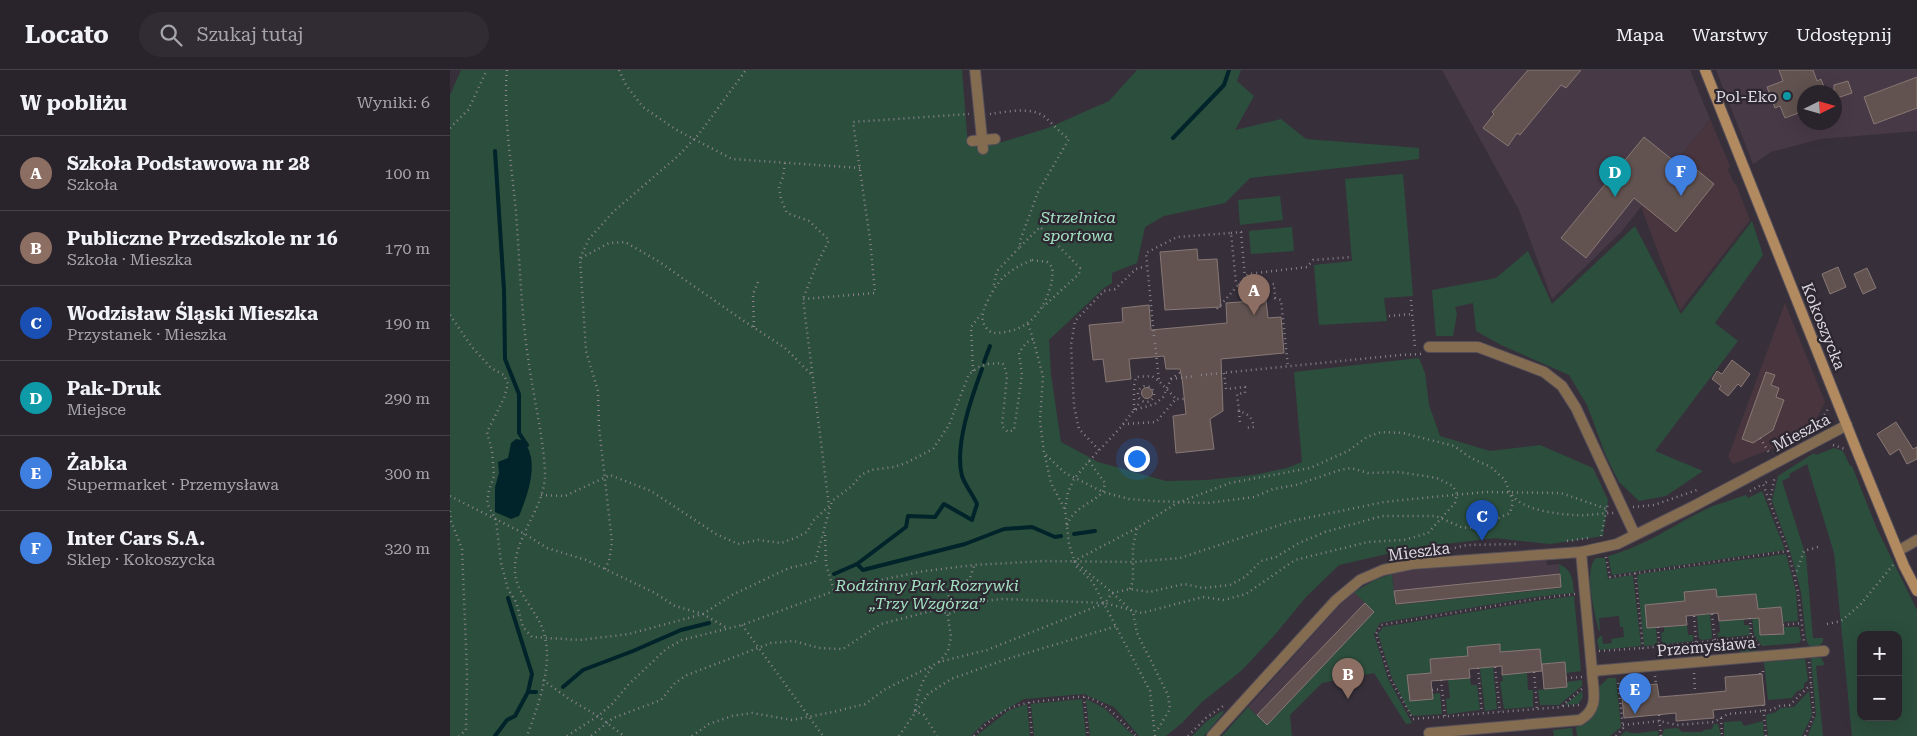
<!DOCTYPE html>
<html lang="pl">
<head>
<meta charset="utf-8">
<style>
	body { margin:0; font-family:"Roboto Serif",serif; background:#312c34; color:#f1f3f6 }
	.controls { position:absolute; right:15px; bottom:15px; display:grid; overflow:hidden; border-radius:10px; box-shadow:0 5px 20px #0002 }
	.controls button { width:45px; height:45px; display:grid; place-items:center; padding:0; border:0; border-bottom:1px solid #454148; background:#29242c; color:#f1f3f6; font:25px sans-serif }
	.compass { position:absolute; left:1347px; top:15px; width:45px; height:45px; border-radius:50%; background:#29242c; box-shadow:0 5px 20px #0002; rotate:85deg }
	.you { position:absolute; left:686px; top:388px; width:18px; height:18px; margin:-12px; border:4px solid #fff; border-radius:50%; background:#1a73e8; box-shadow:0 0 0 8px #1a73e833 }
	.badge { display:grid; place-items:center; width:32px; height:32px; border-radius:50%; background:#8bbbb9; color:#fff; font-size:16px; font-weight:700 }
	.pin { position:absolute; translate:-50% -41px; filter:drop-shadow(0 1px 2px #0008) }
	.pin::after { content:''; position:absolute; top:26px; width:18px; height:15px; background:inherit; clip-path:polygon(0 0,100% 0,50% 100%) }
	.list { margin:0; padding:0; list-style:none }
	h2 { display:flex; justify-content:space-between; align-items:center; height:65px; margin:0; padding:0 20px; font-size:21px }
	h2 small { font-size:16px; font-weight:400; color:#a5a4a9 }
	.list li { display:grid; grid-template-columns:32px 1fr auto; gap:15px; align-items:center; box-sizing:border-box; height:75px; padding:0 20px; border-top:1px solid #454148 }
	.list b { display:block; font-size:19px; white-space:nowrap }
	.list p { margin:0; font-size:16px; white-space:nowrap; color:#a5a4a9 }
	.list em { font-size:16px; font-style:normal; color:#a5a4a9 }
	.icon { flex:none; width:28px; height:28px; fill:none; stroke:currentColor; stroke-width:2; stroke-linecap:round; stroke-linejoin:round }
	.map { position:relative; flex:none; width:1467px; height:666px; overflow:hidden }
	header { display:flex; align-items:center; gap:30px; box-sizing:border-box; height:70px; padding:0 25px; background:#29242c; border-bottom:1px solid #454148 }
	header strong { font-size:24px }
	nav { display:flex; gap:28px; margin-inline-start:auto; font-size:18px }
	.search { width:350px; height:45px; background:#312c34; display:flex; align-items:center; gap:12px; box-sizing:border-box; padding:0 18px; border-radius:28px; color:#a5a4a9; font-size:19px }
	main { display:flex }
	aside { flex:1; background:#29242c }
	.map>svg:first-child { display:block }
	.commercial { fill:#48353d }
	.industrial { fill:#473946; fill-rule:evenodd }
	.green { fill:#2c4e3d; fill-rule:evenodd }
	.water { fill:#00242a }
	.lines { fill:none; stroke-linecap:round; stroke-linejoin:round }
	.stream { stroke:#00242a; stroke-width:4 }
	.building { fill:#625350; stroke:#887875 }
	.street-casing { stroke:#554e59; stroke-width:12 }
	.secondary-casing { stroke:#554e59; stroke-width:12 }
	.path { stroke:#89848d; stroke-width:2.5; stroke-dasharray:1 4; stroke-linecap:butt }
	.street { stroke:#846c51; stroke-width:10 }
	.secondary { stroke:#b18a5f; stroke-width:10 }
	.culture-dot { fill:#0f9aa8; stroke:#2d2731; stroke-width:2 }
	.labels { text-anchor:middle; stroke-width:4.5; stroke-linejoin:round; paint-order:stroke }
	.poi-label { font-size:16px; fill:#dcd8df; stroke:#2d2731; text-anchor:end }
	.park-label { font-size:16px; font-style:italic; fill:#a3e3c1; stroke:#2d2731 }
	.street-label { font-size:16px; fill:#dcd8df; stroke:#2d2731 }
</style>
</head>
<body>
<header>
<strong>Locato</strong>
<div class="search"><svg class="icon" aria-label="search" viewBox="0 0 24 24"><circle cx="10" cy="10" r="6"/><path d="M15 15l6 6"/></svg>Szukaj tutaj</div>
<nav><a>Mapa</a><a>Warstwy</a><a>Udostępnij</a></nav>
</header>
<main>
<aside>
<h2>W pobliżu<small>Wyniki: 6</small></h2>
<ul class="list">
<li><span class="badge" style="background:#8d6e63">A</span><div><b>Szkoła Podstawowa nr 28</b><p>Szkoła</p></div><em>100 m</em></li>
<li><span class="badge" style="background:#8d6e63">B</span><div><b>Publiczne Przedszkole nr 16</b><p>Szkoła · Mieszka</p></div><em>170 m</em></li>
<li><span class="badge" style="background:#1a4fb4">C</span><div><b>Wodzisław Śląski Mieszka</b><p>Przystanek · Mieszka</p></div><em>190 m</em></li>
<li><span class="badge" style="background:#0f9aa8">D</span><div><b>Pak-Druk</b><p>Miejsce</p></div><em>290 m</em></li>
<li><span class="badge" style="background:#3f7fe0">E</span><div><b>Żabka</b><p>Supermarket · Przemysława</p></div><em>300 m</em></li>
<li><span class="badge" style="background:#3f7fe0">F</span><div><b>Inter Cars S.A.</b><p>Sklep · Kokoszycka</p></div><em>320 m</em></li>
</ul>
</aside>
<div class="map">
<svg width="1467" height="666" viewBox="0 0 1467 666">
	<rect width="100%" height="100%" fill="#37303b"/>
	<g class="commercial">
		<path d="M 1260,49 L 1280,96 L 1278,100 L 1284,113 L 1286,114 L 1300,150 L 1230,240 L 1191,137 Z"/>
		<path d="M 1335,233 L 1375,332 L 1362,358 L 1332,375 L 1283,394 L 1278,387 Z"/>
	</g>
	<g class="industrial">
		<path d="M 992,0 L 1240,0 L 1260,49 L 1172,161 L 1102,229 L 1069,140 Z"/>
		<path d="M 1266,0 L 1467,0 L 1467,61 L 1370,69 L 1321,82 L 1303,94 ZM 1354,22 L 1384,22 L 1384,52 L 1354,52 Z"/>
		<path d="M 1096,490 L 1097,495 L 1109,494 L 1111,518 L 945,535 L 942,504 L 963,500 Z"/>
		<path d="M 904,522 L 924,542 L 817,655 L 798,637 L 890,535 Z"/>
	</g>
	<g class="green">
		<path d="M 11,0 L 512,0 L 518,76 L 552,72 L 598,58 L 659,31 L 687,0 L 791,0 L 787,11 L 804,26 L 785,60 L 831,49 L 856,69 L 969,78 L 969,89 L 800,108 L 775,133 L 714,146 L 695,157 L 687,193 L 662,203 L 662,213 L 654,218 L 599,270 L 601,305 L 611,372 L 648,392 L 716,411 L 757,410 L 804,405 L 837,398 L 852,392 L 844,302 L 969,288 L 975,303 L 979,335 L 990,366 L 1040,381 L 1090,375 L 1143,398 L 1158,430 L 1153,466 L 1100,474 L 1045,468 L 963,478 L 889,495 L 856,527 L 823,567 L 791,601 L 752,632 L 732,653 L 716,666 L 689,666 L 664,637 L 634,624 L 574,629 L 534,653 L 521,666 L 0,666 L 0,25 Z"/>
		<path d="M 953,104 L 963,226 L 934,228 L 937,251 L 869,255 L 864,195 L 902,191 L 895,109 Z"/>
		<path d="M 830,126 L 833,150 L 790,155 L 788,130 Z"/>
		<path d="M 1302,151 L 1313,185 L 1265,253 L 1288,271 L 1205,381 L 1253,401 L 1216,426 L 1189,431 L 1169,412 L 1156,386 L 1137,335 L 1119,305 L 1051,275 L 1026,261 L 1023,233 L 1005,237 L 1007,244 L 1003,266 L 986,266 L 982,220 L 1046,208 L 1078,181 L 1102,234 L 1185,156 L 1231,244 Z"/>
		<path d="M 842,157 L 844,181 L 801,184 L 799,161 Z"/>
		<path d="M 1384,378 L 1393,381 L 1400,396 L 1402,396 L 1427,459 L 1467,540 L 1467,666 L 1402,666 L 1384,483 L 1357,394 L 1339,404 L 1340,407 L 1332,411 L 1356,486 L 1363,568 L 1373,568 L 1373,572 L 1369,576 L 1361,577 L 1358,574 L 1356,569 L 1351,522 L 1340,481 L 1322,431 L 1328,406 L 1364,383 L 1366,385 ZM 1411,565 L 1448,565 L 1448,647 L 1411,647 Z"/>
		<path d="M 1312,421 L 1335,480 L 1162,505 L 1158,486 C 1197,476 1227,452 1263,436 C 1274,432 1285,429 1296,425 L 1298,428 Z"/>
		<path d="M 1336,484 L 1346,522 L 1348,551 L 1333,552 L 1331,537 L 1308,539 L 1306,524 L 1267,527 L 1234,522 L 1235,531 L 1197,558 L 1206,557 L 1207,573 L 1205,575 L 1194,576 L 1187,506 L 1189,504 Z"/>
		<path d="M 1146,488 L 1155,488 L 1158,509 L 1183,505 L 1191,576 L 1149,580 L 1147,570 L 1150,566 L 1152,566 L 1153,574 L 1162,573 L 1161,569 L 1174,567 L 1173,557 L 1170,557 L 1169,546 L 1149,548 L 1150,561 L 1149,561 C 1145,545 1133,500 1146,488 Z"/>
		<path d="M 1109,494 C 1122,500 1123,509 1124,523 L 1085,527 L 930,553 L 924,564 L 938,609 L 962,653 L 956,654 L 924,603 L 872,613 L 840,645 L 842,666 L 772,666 L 798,637 L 817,655 L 924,542 L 904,522 L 925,510 L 942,504 L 945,535 L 1111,518 Z"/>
		<path d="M 1124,526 L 1131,601 L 1116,603 L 1114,592 L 1091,594 L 1090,579 L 1050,582 L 1049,574 L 1018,577 L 1018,586 L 980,589 L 981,603 L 958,605 L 960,631 L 983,629 L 983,624 L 990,623 L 992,644 L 964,646 L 960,643 L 942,608 L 928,564 L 933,557 L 1086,531 Z"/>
		<path d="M 1260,544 L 1262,566 L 1261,569 L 1252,570 L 1249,568 L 1247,545 Z"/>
		<path d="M 1302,548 L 1309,548 L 1310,565 L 1333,564 L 1333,557 L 1349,557 L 1351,570 L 1349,573 L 1312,576 L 1304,565 Z"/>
		<path d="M 1294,549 L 1294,555 L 1299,555 L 1300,565 L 1269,568 L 1267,563 L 1270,562 L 1269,551 Z"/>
		<path d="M 1237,555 L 1238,565 L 1243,565 L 1243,571 L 1216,574 L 1212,573 L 1211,563 L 1214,562 L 1214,557 Z"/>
		<path d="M 1302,570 L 1308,582 L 1293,584 L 1288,580 L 1287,571 Z"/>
		<path d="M 1361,588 L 1371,588 L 1375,595 L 1366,596 L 1373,666 L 1358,666 L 1366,645 Z"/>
		<path d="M 1355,589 L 1358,610 L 1354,614 L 1354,618 L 1346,622 L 1342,628 L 1318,630 L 1314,592 Z"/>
		<path d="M 1043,597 L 1047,639 L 1035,641 L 1030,598 Z"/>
		<path d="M 1077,603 L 1078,620 L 1083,620 L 1083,637 L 1054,639 L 1050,612 L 1053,611 L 1052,605 Z"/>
		<path d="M 1020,608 L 1021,615 L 1027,615 L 1030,640 L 999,644 L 997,643 L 996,629 L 1000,628 L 998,610 Z"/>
		<path d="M 1158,608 L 1166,608 L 1171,657 L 1160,666 L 1127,666 L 1126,657 C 1146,654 1147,635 1147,619 Z"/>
		<path d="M 1132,610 L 1132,616 L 1109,635 L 1090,635 L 1088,620 L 1117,617 L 1116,612 Z"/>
		<path d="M 1132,621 L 1133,627 L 1128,634 L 1115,635 Z"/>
		<path d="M 1359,621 L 1362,645 L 1352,666 L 1318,666 L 1316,646 L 1318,644 L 1324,643 L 1331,638 L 1344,637 Z"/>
		<path d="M 632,629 L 636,666 L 584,666 L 581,634 Z"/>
		<path d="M 636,629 L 654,638 L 684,666 L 640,666 Z"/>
		<path d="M 577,634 L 580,666 L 526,666 L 559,640 Z"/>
		<path d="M 772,641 L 774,642 L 754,666 L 742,666 L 757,651 Z"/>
		<path d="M 1291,651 L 1294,656 L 1313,651 L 1314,666 L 1274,666 L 1274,652 Z"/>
		<path d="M 1264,654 L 1268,654 L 1271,666 L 1212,666 L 1214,659 L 1228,658 L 1232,662 L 1252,662 L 1254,660 L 1262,659 Z"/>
		<path d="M 1122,658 L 1123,666 L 1104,666 L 1103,660 Z"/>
		<path d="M 1176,661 C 1184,666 1198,661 1208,661 L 1209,666 L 1170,666 Z"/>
	</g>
	<path class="water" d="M 66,369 L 72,370 C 91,388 78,425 69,446 L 61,449 L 45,442 L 45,417 L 49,403 L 48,392 L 58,388 L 61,373 Z"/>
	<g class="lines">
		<g class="stream">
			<path d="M 723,68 L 774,15 L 779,0"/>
			<path d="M 45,81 L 54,220 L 55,289 L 69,324 L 69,363 L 77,375"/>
			<path d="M 534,292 L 540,276"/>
			<path d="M 624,464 L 645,461"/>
			<path d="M 407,494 L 413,500 L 515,474 L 554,459 L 582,457 L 605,467 L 611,466"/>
			<path d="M 384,504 L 407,494 L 456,457 L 458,446 L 485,447 L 494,434 L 522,450 L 527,434 C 523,425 515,415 512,406 C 504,376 522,326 532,299"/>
			<path d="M 113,617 L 133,600 L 183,581 L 231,560 L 259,553"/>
			<path d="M 78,622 L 86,622"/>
			<path d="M 45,666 L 57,650 L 65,646 L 78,622 L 82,604 L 58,528"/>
		</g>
	</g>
	<g class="building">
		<path d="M 1078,0 L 1131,0 L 1116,18 L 1111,15 L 1070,65 L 1067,63 L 1058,76 L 1033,58 L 1044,44 L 1042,42 Z"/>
		<path d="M 1329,0 L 1363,0 L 1367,11 L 1371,9 L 1376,22 L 1354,22 L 1354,41 L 1335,48 L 1330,36 L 1325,38 L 1317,17 L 1333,11 Z"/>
		<path d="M 1467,7 L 1467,38 L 1424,54 L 1414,27 Z"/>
		<path d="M 1398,11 L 1402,23 L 1384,29 L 1384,15 Z"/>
		<path d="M 1194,67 L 1230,96 L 1235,90 L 1264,114 L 1226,162 L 1184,128 L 1136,188 L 1111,168 Z"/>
		<path d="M 747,179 L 748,190 L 767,189 L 771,237 L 715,240 L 710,182 Z"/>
		<path d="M 1388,197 L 1396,217 L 1380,224 L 1372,204 Z"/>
		<path d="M 1417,198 L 1426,218 L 1413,224 L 1404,204 Z"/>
		<path d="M 816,230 L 818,248 L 831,247 L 834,283 L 771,289 L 773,341 L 760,349 L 764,379 L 726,383 L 723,346 L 736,344 L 732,308 L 730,299 L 716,299 L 714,286 L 679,289 L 681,309 L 656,312 L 653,289 L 643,290 L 639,255 L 673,252 L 672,238 L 699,235 L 701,260 L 777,253 L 776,233 Z"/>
		<path d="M 1282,290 L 1300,304 L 1291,317 L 1288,314 L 1278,326 L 1269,319 L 1271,316 L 1262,309 L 1267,301 L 1272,304 Z"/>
		<path d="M 1316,302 L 1325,305 L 1321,315 L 1329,318 L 1326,327 L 1334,330 L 1323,360 L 1303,373 L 1292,369 Z"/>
		<circle cx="697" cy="323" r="5.5"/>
		<path d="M 1446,352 L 1463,379 L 1467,377 L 1467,389 L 1457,394 L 1449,379 L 1440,385 L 1427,364 Z"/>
		<path d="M 1110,504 L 1111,517 L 946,534 L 944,521 Z"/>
		<path d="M 1266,519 L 1267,527 L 1306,524 L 1308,539 L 1331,537 L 1334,564 L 1310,565 L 1309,548 L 1269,551 L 1268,543 L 1236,546 L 1237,555 L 1197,558 L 1195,535 L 1235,531 L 1234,522 Z"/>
		<path d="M 915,533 L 924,542 L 817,655 L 807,645 Z"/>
		<path d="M 1050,574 L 1050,582 L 1090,579 L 1092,601 L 1052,605 L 1052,596 L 1019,599 L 1020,608 L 981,611 L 983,629 L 960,631 L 957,605 L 981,603 L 980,589 L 1018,586 L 1017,577 Z"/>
		<path d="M 1115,592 L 1117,617 L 1094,619 L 1092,594 Z"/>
		<path d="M 1312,604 L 1315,635 L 1263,640 L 1264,648 L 1226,651 L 1226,643 L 1174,648 L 1171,617 L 1207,614 L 1209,627 L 1245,624 L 1276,621 L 1275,607 Z"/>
	</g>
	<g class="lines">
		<g class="street-casing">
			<g id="street">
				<path d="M 525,0 L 533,79"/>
				<path d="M 522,71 L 545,69"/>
				<path d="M 979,277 L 1028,277 L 1094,302 L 1112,316 L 1126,338 L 1185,465"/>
				<path d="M 1448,481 L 1467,470"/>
				<path d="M 1131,482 L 1142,601 L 1374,581"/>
				<path d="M 979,663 L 1130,650 C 1150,638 1143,622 1142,601"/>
				<path d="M 762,666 L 886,530 L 910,510 L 933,500 L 962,494 L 1131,482 L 1167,474 L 1242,437 L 1397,355"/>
			</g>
		</g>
		<g class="secondary-casing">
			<path id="secondary" d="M 1255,0 L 1409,386 L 1454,496 L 1467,521"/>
		</g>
		<g class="path">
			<path d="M 57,0 C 53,47 62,96 66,143 C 70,193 71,244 79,294 C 84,330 93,365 95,402 C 96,438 63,467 65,502 C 66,521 82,536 90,553 C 107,588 89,632 77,666"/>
			<path d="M 169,0 L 176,15 L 193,37 L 225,59 L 282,89 L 410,98"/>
			<path d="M 540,44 C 556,42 581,36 595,47 C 603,54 610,63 619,69 L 588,122 L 570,171 L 570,177 L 547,201 L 543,218"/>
			<path d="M 0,58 L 18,40 L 37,0"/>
			<path d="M 335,93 L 333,107 L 329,117 L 331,129 L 337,143 L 359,151 L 379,170 L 366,196 L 353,229"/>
			<path d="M 781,163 L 791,162 L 795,208"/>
			<path d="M 570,177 L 590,157 L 630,198 L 629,204 L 593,237"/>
			<path d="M 131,188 L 159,173 L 175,172 L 208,191 L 288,247 L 335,278 L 361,304"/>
			<path d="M 582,190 L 597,192 L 602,197 C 605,216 592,244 576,254 C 566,261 554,263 542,263 C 529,254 531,244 538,230 C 548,209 560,199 582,190 Z"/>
			<path d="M 961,230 L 965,278"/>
			<path d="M 767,239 L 798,204 L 857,197 L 863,190 L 902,187"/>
			<path d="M 0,245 L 22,277 L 41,298 L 54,305 L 58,314 L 54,328 L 37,362 L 42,381 L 44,406 L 39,420 L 37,433 L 46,450 L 51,493 L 58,519 L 66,532 L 73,557 L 82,567 L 130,570 L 179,564 L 253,544 L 282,525 L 339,498 L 365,492 L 382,431 L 402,416 L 411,405 L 421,400 L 444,397 L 456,393 L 483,379 L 499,355 L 519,304 L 529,297 L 538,294 L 552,293 L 554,295 L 557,306 L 552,356 L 558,362 L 564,360 L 572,305 L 569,283 L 576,273 L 583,269 L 593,306 L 590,351 L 594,383 L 615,403 L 653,422 L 679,429 L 703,431 L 758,433 L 804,427 L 823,419 L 846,415 L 890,400 L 901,398 L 918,403 L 949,402 L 987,408 L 1003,416 L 1007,424 L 1005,433 L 978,463 L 954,470 L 918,472 L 845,490 L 796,524 L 774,530 L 753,527 L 692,543 L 655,533 L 552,529 L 525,532 L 499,544 L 485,540 L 431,554 L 393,579 L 369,578 L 344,571 L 321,573 L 237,605 L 225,613 L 211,630 L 163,648 L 141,666"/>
			<path d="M 939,246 L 962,244"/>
			<path d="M 578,254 L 583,269"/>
			<path d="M 304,257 L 303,224 L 308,212"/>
			<path d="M 704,266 L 696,183 L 727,167 L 781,163 L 786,213 L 789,215 L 824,214 L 825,228 L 831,230 L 838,297"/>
			<path d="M 705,273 L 709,311 L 726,329"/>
			<path d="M 523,301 L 521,257 L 531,244"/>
			<path d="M 774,303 L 776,319 L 795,317 L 795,323 L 787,324 L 789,341 C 798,344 802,347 804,357 L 794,358"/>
			<path d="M 751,305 L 951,285 L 972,284"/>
			<path d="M 721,309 L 745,306"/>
			<circle cx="696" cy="324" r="8"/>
			<path d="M 685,339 L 691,331"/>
			<path d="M 684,340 L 684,316 L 686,307 L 702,306 L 709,311"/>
			<path d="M 789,341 L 790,353"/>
			<path d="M 673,354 L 706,352 L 726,329 L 735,329"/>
			<path d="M 1367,358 L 1378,339"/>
			<path d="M 1310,368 L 1320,384"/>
			<path d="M 1383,375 L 1395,379"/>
			<path d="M 649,380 L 629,359 L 624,336 L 621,275 L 625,251 L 654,221 L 665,219 L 686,199 L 696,196"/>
			<path d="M 595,386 L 601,413 L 614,438"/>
			<path d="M 1300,421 L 1313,414"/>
			<path d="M 91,425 L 115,426 L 160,405 L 201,421 L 266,464 L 288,474 L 308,470 L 331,473 L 345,468 L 357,462 L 363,451 L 379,436 L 353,229 L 425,223 L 420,169 L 403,52 L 519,44"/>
			<path d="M 1062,425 C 1073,440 1106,444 1124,445 C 1137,446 1151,443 1164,443"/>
			<path d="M 0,426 L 75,464 L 97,478 L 136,490 L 205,523 L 225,536 L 253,544 L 277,558"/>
			<path d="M 1320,430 L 1325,406"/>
			<path d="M 1183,437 L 1204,435 L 1247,420"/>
			<path d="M 0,441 L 1,451 L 12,479 L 17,601 L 16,660 L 9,666"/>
			<path d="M 617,455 C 623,438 641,434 653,422 L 655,413 L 639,391"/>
			<path d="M 375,465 L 376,494 L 384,521"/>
			<path d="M 1151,466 L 1158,433"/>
			<path d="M 1117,471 L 1138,468"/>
			<path d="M 1000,479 L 1017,475 L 1066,474"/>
			<path d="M 1338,481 L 1348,522 L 1354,572 L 1352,573"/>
			<path d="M 1156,487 L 1160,507 L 1338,481 L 1313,414 L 1318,411"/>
			<path d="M 624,491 L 658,519 L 683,542 L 687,563 L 718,625 L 720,639 L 706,662"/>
			<path d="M 155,499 L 159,491 L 162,472 L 149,357 L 148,321 L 136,281 L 130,188 L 139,169 L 163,142 L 228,86 L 249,64 L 296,0"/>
			<path d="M 1185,503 L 1193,578 L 1303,567 L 1309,575"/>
			<path d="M 1345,506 L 1354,481 L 1368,477"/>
			<path d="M 680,519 L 683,511 L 683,477 L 687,458"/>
			<path d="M 1125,524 L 1085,529 L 931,555 L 926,564 L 940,608 L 963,649 L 1111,637 L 1133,618"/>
			<path d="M 1262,544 L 1265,571"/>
			<path d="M 1244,546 L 1246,572"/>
			<path d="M 1300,548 L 1301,567"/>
			<path d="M 1377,554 L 1391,551 L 1410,535 L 1443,495"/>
			<path d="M 292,555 L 373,666"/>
			<path d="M 1333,555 L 1352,553"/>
			<path d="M 1208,557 L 1209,576"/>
			<path d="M 1149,581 L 1193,578"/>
			<path d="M 489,592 L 498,581 L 501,567 L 496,533 L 500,522 L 520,508 L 524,496"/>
			<path d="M 1045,597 L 1050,642"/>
			<path d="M 1028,598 L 1032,643"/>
			<path d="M 1084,602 L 1087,639"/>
			<path d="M 1244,603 L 1245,623"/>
			<path d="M 1310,604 L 1310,602 L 1313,602 L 1313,597"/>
			<path d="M 1205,606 L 1206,614"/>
			<path d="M 1116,608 L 1132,607"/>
			<path d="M 93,610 L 119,629 L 148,646 L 174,666"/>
			<path d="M 991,610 L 995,646"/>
			<path d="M 982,620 L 992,619"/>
			<path d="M 634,627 L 638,666"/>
			<path d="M 579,632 L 582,666"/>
			<path d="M 1313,635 L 1316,666"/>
			<path d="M 1113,636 L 1130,635"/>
			<path d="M 465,640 C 467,625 473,605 485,595"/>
			<path d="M 464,641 L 474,645 L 487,666"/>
			<path d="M 1209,645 L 1211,666"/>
			<path d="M 1271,648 L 1272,666"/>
			<path d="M 1173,655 L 1209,651 L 1227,655 L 1264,652 L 1278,644 L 1321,640 L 1330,636 L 1340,635 L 1361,614"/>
			<path d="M 117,666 L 148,646 L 162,634 L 178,615 L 216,579 L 232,570 L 292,555 L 384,521 L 415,513 L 475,501 L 524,495 L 593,491 L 683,492 L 730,488 L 842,451 L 934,432 L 962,429 L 1035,422 L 1111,423 L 1157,439"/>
			<path d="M 242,666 L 259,654 L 282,646 L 302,643 L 342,650 L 383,642 L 415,634 L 434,620 L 489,592 L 537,580 L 655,533 L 662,523 L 680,519 L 699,522 L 734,514 L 753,518 L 780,515 L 795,507 L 811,491 L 826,487 L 849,473 L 875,462 L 932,446 L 986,446 L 1011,457 L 1018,458 L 1037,453 L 1060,443 L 1063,432 L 1055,410 L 1041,397 L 1021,388 L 1004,376 L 953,363 L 931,362 L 917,367 L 898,381 L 860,398 L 780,413 L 727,433 L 687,458 L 624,491"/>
			<path d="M 449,666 L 478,624 L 501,609 L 557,589 L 667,556"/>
			<path d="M 524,666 C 555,633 570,633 612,629 C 620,628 631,625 639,628 C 657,633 673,653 686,666"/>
			<path d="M 705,666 L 700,621 L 642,511 L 626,496 L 619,474 L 615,439 L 618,422 L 624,409 L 639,391 L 671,357 L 684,340 L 705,334 L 713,327 L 721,309 L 731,302"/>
			<path d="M 738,666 L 756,648 L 773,636"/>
			<path d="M 1166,666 L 1173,658 L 1168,610"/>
			<path d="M 1355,666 L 1364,645 L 1359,592"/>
		</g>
		<use href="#street" class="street"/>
		<use href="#secondary" class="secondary"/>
	</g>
	<circle class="culture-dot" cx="1337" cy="26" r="5"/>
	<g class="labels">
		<g class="poi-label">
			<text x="1327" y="32">Pol-Eko</text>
		</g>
		<g class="park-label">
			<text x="628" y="153">Strzelnica<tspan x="628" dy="18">sportowa</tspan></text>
			<text x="477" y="521">Rodzinny Park Rozrywki<tspan x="477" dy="18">„Trzy Wzgórza”</tspan></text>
		</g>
		<g class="street-label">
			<text transform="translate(1374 256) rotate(68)" y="6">Kokoszycka</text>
			<text transform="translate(1351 362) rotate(-28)" y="6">Mieszka</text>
			<text transform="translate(969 481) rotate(-7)" y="6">Mieszka</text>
			<text transform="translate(1256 576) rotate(-5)" y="6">Przemysława</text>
		</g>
	</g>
</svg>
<div class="controls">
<button>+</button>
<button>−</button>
</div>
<svg class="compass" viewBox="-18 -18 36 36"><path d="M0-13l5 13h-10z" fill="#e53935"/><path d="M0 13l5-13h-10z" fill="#a5a4a9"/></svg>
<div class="you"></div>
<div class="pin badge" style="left:804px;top:245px;background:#8d6e63">A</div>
<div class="pin badge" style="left:898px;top:629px;background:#8d6e63">B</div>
<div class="pin badge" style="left:1032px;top:471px;background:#1a4fb4">C</div>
<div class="pin badge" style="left:1165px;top:127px;background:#0f9aa8">D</div>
<div class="pin badge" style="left:1185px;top:644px;background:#3f7fe0">E</div>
<div class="pin badge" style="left:1231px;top:126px;background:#3f7fe0">F</div>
</div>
</main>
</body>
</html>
